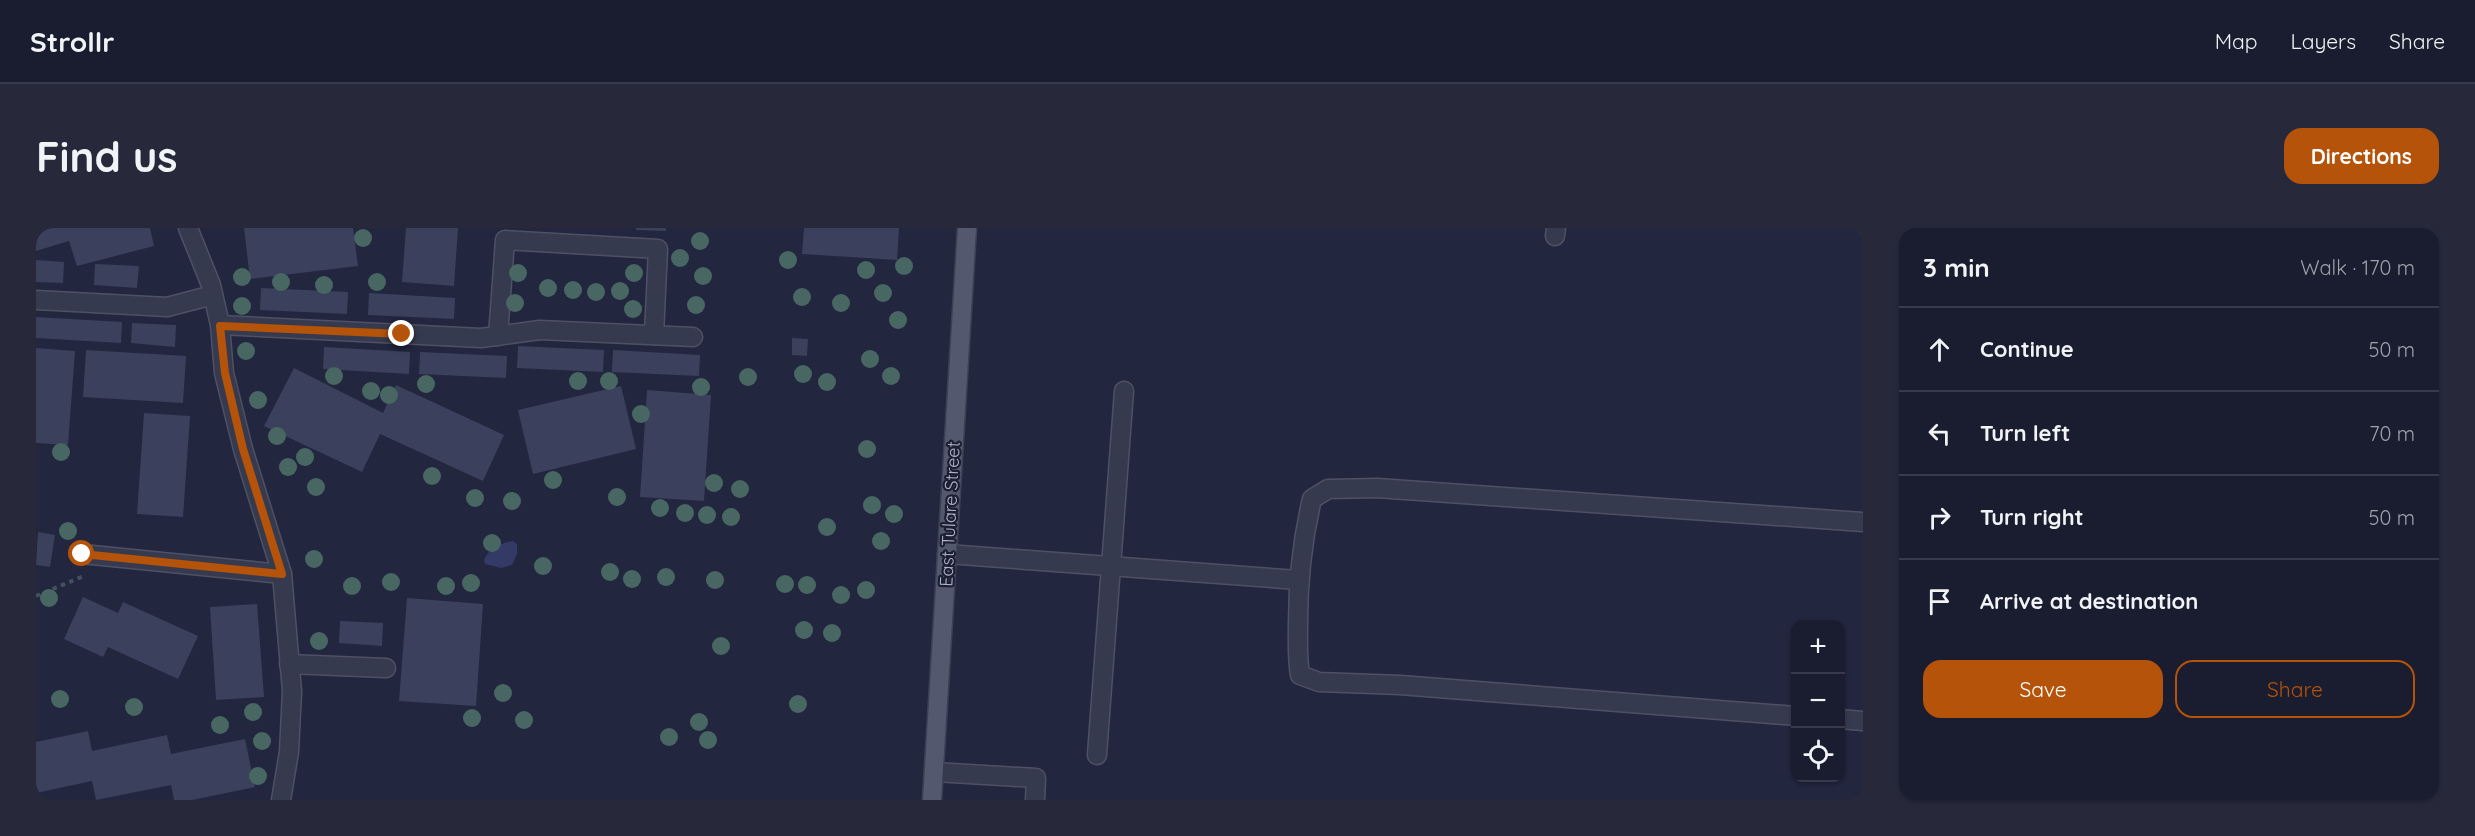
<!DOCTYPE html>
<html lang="en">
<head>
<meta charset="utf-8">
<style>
	body { margin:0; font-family:Quicksand,sans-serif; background:#27293b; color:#f1f3f6 }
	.controls { position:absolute; right:18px; bottom:18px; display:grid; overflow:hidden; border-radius:12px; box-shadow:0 2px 4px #0004 }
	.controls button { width:54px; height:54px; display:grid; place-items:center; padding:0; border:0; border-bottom:2px solid #383a4b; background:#1a1c2f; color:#f1f3f6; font:30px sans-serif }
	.stop { position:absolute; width:18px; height:18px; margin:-14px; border:4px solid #b45309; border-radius:50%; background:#fff }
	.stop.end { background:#b45309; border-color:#fff; box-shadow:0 2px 6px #0008 }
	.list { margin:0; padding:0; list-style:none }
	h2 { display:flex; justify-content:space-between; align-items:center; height:78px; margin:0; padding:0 24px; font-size:26px }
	h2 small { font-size:20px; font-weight:400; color:#9fa1aa }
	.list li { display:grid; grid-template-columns:39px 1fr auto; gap:18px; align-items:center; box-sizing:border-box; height:84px; padding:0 24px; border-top:2px solid #383a4b }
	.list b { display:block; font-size:22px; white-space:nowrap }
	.list em { font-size:20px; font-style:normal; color:#9fa1aa }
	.actions { display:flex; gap:12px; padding:18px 24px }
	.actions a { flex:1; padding:14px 0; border:2px solid #b45309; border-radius:18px; text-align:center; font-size:21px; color:#b45309 }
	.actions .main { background:#b45309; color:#fff }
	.icon { flex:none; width:33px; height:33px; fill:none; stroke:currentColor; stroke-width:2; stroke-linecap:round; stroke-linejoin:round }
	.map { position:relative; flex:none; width:1827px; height:572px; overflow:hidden; border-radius:18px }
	header { display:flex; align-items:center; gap:36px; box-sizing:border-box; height:84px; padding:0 30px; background:#1a1c2f; border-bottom:2px solid #383a4b }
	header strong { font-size:28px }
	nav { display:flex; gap:33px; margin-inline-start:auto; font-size:21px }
	.intro { display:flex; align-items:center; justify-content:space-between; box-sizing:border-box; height:144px; padding:0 36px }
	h1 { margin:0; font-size:42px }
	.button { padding:15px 27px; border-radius:18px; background:#b45309; color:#fff; font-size:21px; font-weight:700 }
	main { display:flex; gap:36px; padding:0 36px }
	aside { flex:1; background:#1a1c2f; border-radius:18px; box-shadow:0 2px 4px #0004 }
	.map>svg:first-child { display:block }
	.water { fill:#323a65 }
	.building { fill:#3b405d }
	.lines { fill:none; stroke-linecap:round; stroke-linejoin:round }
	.minor-casing { stroke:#4e5166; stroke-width:21 }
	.major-casing { stroke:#3c4054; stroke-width:21 }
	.path { stroke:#42525d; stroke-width:4; stroke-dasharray:4.5 4.5; stroke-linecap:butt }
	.minor { stroke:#363a4e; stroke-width:18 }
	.major { stroke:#54586f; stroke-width:18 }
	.tree { fill:#486763 }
	.route { stroke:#b45309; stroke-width:8 }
	.labels { text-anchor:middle; stroke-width:4.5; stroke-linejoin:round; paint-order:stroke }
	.street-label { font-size:18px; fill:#b1b4ca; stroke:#1b1f33 }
</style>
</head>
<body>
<header>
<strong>Strollr</strong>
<nav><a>Map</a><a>Layers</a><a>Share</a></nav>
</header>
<div class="intro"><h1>Find us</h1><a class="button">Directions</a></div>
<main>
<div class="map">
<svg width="1827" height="572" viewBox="0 0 1827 572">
	<rect width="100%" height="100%" fill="#22263f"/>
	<path class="water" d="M 477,313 L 481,316 L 481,326 L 476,337 L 465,340 L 449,336 L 448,332 C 454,319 465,315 477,313 Z"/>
	<g class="building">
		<path d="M 0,0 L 114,0 L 118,18 L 41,38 L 33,13 L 0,23 Z"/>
		<path d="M 208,0 L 317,0 L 322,38 L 214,51 Z"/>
		<path d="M 370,0 L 422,0 L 418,58 L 366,54 Z"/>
		<path d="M 600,0 L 630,0 L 630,3 L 600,2 Z"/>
		<path d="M 768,0 L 863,0 L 861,32 L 766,26 Z"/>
		<path d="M 0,32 L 28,34 L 27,55 L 0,54 Z"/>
		<path d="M 59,36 L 103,38 L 101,60 L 58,57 Z"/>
		<path d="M 225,60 L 312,64 L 311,86 L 224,82 Z"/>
		<path d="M 333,65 L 419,70 L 418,91 L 332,87 Z"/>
		<path d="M 0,89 L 86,94 L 85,115 L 0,110 Z"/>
		<path d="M 96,95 L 140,97 L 139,119 L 95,115 Z"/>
		<path d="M 756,110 L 772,111 L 771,128 L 756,127 Z"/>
		<path d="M 482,118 L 568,122 L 567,144 L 481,140 Z"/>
		<path d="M 288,119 L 374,124 L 373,146 L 287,141 Z"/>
		<path d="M 0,120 L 39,123 L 32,217 L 0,215 Z"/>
		<path d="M 50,122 L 150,128 L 147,175 L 47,169 Z"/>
		<path d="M 577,122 L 664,127 L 663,148 L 576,144 Z"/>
		<path d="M 384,124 L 471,128 L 470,150 L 383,146 Z"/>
		<path d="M 258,140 L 347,185 L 360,157 L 468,207 L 447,253 L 344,206 L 326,244 L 228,198 Z"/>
		<path d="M 585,158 L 600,221 L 497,246 L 482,182 Z"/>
		<path d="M 611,162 L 675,167 L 668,273 L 604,269 Z"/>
		<path d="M 108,185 L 154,188 L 147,289 L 101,286 Z"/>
		<path d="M 2,304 L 19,307 L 14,339 L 0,337 Z"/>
		<path d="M 47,369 L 82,385 L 87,374 L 162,408 L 142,451 L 72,419 L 67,429 L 28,411 Z"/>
		<path d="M 371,370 L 447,376 L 440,478 L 363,473 Z"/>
		<path d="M 221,376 L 228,469 L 180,472 L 174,379 Z"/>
		<path d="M 304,393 L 347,395 L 346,418 L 303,415 Z"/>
		<path d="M 52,503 L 56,523 L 131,507 L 135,526 L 209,511 L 219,559 L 156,572 L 138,572 L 135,557 L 60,572 L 56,553 L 0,565 L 0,514 Z"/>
	</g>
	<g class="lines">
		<g class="minor-casing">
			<g id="minor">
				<path d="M 152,0 L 175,57 L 184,97 L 188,145 L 207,221 L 246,346 L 256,463 L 253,524 L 245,572"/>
				<path d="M 1519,8 L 1520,0"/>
				<path d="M 0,72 L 131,79 L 177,67"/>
				<path d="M 184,97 L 445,110 L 504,102 L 657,109"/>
				<path d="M 462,108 L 469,12 L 622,21 L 618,107"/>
				<path d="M 46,326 L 246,346"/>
				<path d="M 911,326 L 1262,352"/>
				<path d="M 253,436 L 350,440"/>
				<path d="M 1760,488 L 1364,457 L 1283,454 L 1264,447 C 1261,430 1262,413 1262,396 C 1262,353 1266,313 1276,271 L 1292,261 L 1341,260 L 1827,294"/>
				<path d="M 1804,491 L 1827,493"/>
				<path d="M 1061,527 L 1088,163"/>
				<path d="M 899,544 L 1000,550 L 999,572"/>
			</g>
		</g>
		<g class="major-casing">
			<path id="major" d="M 896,572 L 931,0"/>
		</g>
		<path class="path" d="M 0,368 L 48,348"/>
		<use href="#minor" class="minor"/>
		<use href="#major" class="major"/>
	</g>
	<g class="tree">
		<circle cx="327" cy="10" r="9"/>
		<circle cx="664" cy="13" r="9"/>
		<circle cx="644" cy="30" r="9"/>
		<circle cx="752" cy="32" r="9"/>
		<circle cx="868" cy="38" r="9"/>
		<circle cx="830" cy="42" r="9"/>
		<circle cx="482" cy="45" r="9"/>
		<circle cx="598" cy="45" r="9"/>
		<circle cx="667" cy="48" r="9"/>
		<circle cx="206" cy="49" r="9"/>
		<circle cx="245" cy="54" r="9"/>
		<circle cx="341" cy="54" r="9"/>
		<circle cx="288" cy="57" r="9"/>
		<circle cx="512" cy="60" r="9"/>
		<circle cx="537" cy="62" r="9"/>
		<circle cx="584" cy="63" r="9"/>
		<circle cx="560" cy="64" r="9"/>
		<circle cx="847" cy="65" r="9"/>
		<circle cx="766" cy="69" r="9"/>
		<circle cx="479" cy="75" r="9"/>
		<circle cx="805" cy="75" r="9"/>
		<circle cx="660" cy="77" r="9"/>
		<circle cx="206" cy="78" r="9"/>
		<circle cx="597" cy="81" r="9"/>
		<circle cx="862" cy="92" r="9"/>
		<circle cx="210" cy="123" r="9"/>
		<circle cx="834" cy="131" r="9"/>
		<circle cx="767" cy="146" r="9"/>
		<circle cx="298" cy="148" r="9"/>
		<circle cx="855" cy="148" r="9"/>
		<circle cx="712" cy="149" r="9"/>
		<circle cx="542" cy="153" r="9"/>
		<circle cx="573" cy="153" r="9"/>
		<circle cx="791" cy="154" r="9"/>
		<circle cx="390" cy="156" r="9"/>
		<circle cx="665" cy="159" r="9"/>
		<circle cx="335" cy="163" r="9"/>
		<circle cx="353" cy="167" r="9"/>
		<circle cx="222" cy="172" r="9"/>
		<circle cx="605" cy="186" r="9"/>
		<circle cx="241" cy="208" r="9"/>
		<circle cx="831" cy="221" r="9"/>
		<circle cx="25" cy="224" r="9"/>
		<circle cx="269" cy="229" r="9"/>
		<circle cx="252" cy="239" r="9"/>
		<circle cx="396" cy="248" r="9"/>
		<circle cx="517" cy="252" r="9"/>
		<circle cx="678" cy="255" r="9"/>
		<circle cx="280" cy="259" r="9"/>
		<circle cx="704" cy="261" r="9"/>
		<circle cx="581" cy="269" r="9"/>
		<circle cx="439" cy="270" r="9"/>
		<circle cx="476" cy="273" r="9"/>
		<circle cx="836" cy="277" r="9"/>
		<circle cx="624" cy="280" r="9"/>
		<circle cx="649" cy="285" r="9"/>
		<circle cx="858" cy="286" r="9"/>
		<circle cx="671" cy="287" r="9"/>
		<circle cx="695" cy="289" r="9"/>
		<circle cx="791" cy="299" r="9"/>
		<circle cx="32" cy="303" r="9"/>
		<circle cx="845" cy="313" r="9"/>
		<circle cx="456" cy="315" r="9"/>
		<circle cx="278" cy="331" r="9"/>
		<circle cx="507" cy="338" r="9"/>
		<circle cx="574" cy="344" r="9"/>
		<circle cx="630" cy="349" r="9"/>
		<circle cx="596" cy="351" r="9"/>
		<circle cx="679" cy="352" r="9"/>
		<circle cx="355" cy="354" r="9"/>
		<circle cx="435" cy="355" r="9"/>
		<circle cx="749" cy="356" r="9"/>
		<circle cx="771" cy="357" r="9"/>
		<circle cx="316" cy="358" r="9"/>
		<circle cx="410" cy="358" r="9"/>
		<circle cx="830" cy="362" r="9"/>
		<circle cx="805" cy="367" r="9"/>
		<circle cx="13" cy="370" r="9"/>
		<circle cx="768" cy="402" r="9"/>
		<circle cx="796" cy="405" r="9"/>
		<circle cx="283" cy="413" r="9"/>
		<circle cx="685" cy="418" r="9"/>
		<circle cx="467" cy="465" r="9"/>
		<circle cx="24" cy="471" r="9"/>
		<circle cx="762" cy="476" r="9"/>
		<circle cx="98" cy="479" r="9"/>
		<circle cx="217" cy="484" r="9"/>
		<circle cx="436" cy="490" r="9"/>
		<circle cx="488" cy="492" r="9"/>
		<circle cx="663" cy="494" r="9"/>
		<circle cx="184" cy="497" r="9"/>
		<circle cx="633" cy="509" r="9"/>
		<circle cx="672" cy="512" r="9"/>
		<circle cx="226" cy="513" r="9"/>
		<circle cx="222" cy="548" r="9"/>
	</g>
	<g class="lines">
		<path class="route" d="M 46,326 L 246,346 L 207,221 L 189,145 L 184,98 L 366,106"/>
	</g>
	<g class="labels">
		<g class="street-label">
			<text transform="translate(914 286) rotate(-87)" y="6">East Tulare Street</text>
		</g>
	</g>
</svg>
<div class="controls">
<button>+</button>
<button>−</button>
<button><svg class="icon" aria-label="locate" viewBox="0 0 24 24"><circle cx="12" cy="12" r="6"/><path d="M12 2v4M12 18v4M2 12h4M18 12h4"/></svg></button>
</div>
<div class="stop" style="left:46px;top:326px"></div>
<div class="stop end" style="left:366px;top:106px"></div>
</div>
<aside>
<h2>3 min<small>Walk · 170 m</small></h2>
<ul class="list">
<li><svg class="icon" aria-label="ahead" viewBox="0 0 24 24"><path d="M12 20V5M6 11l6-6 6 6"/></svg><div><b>Continue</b></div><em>50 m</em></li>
<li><svg class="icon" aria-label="left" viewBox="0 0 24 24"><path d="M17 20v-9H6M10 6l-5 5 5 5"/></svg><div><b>Turn left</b></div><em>70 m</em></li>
<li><svg class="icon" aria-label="right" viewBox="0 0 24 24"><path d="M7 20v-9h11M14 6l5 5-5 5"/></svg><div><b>Turn right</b></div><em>50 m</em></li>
<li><svg class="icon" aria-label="arrive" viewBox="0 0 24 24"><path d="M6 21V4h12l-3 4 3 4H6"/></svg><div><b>Arrive at destination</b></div></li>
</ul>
<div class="actions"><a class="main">Save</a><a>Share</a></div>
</aside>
</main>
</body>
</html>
